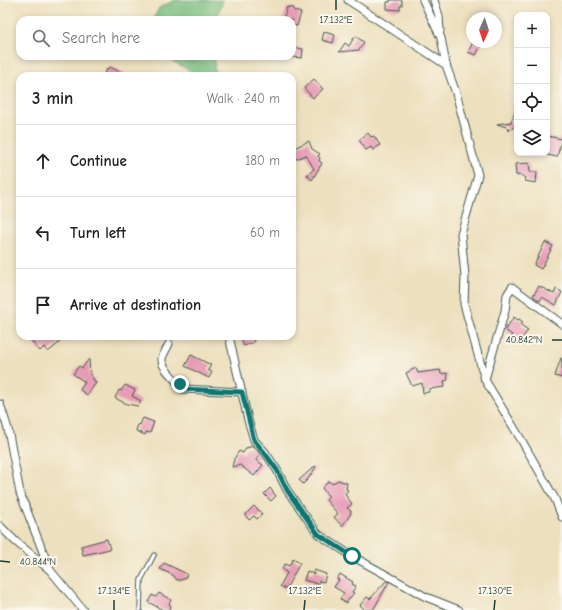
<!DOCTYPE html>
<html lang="en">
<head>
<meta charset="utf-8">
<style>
	body { margin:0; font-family:"Comic Neue",sans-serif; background:#f6f6f6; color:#222 }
	.controls { position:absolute; right:12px; top:12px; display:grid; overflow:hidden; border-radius:8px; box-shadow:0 2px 6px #0003 }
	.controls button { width:36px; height:36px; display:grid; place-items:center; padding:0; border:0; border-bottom:1px solid #e0e0e0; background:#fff; color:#222; font:20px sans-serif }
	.compass { position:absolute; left:466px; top:12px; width:36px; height:36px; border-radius:50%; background:#fff; box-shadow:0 2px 6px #0003; rotate:183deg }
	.stop { position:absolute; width:12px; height:12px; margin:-9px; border:3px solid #0f766e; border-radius:50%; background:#fff }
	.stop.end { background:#0f766e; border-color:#fff; box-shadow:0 1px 4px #0008 }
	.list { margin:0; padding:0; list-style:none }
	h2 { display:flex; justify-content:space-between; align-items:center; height:52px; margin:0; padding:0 16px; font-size:17px }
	h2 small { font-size:13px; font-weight:400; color:#767676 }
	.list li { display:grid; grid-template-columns:26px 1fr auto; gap:12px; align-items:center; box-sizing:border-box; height:72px; padding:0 16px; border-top:1px solid #e0e0e0 }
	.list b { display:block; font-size:15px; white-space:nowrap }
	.list em { font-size:13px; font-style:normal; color:#767676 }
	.icon { flex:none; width:22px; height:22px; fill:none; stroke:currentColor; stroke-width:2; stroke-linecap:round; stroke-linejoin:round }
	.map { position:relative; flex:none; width:562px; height:610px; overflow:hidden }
	.search { position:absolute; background:#fff; box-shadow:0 2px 6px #0003; left:16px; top:16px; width:280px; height:44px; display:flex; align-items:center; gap:10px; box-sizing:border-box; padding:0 14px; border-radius:12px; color:#767676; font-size:15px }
	.panel { position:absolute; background:#fff; box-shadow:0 2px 6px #0003; left:16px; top:72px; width:280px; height:268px; border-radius:12px }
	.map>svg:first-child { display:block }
	.forest { fill:#77bb7e; stroke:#4b7c59 }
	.building { fill:#e79cb6 }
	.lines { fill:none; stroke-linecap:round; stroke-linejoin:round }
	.service-casing { stroke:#3e5549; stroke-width:5.5 }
	.minor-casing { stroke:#3e5549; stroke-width:9 }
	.service { stroke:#fff; stroke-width:3.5 }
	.minor { stroke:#fff; stroke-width:7 }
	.route { stroke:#0f766e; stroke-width:5 }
	.ticks { fill:none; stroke:#1f3d34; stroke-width:1.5 }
	.ticks-label { font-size:10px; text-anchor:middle; fill:#1f3d34; stroke:#fbf7ec; stroke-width:4; stroke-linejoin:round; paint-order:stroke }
</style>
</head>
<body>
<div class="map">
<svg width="562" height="610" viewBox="0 0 562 610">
	<rect width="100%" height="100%" fill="#fbf7ec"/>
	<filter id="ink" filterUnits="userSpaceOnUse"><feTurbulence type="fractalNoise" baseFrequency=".025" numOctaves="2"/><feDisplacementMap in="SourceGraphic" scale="8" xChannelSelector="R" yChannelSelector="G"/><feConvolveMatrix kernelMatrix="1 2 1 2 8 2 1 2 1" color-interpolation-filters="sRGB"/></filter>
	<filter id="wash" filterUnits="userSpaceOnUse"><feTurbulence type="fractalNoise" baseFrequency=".012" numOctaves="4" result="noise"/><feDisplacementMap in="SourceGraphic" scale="16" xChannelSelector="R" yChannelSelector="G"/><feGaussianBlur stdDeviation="0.9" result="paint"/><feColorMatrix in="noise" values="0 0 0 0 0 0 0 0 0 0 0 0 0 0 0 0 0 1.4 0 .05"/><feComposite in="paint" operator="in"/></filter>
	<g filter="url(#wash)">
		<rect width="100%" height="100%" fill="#ede0be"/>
		<g class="forest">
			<path d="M 175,0 L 223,0 L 216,20 L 153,20 L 159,8 Z"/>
			<path d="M 168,56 L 214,56 L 215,76 L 196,76 L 193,72 L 172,61 Z"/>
		</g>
		<g id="blocks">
			<g class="building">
				<path d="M 390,0 L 402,0 L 402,6 L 400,6 L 400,10 L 387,9 L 387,2 L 390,2 Z"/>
				<path d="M 287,7 L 293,8 L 293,10 L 301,13 L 297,26 L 292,25 L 292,20 L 283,20 Z"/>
				<path d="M 324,32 L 335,35 L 333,43 L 322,40 Z"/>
				<path d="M 355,36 L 364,42 L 359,50 L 339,52 L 345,43 L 349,46 Z"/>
				<path d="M 473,42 L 483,42 L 476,55 L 468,52 Z"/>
				<path d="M 292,47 L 303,49 L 302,58 L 292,57 Z"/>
				<path d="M 110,67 L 129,76 L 103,76 L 107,69 Z"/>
				<path d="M 314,79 L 323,89 L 313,98 L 304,88 Z"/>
				<path d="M 516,108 L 517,108 L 517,125 L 508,131 L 509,128 L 497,124 L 511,122 Z"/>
				<path d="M 368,133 L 371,137 L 374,136 L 380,145 L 373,150 L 371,147 L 366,150 L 359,140 Z"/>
				<path d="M 547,136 L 562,139 L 557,157 L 547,155 Z"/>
				<path d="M 309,141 L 312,149 L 320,154 L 318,156 L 320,158 L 319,161 L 322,163 L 312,180 L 307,175 L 314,169 L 306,155 L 294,160 L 292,155 L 292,149 Z"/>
				<path d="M 529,163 L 530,172 L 537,172 L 536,183 L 525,181 L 524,176 L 516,175 L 515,164 Z"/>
				<path d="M 545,242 L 553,246 L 541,269 L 534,265 Z"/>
				<path d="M 539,286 L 554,294 L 556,289 L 562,292 L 556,305 L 542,297 L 540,301 L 533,296 Z"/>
				<path d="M 514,317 L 518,320 L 519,319 L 523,322 L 521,325 L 528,330 L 519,343 L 510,338 L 512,335 L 505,330 Z"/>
				<path d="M 27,336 L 61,336 L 59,343 L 48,352 L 44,347 L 40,351 Z"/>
				<path d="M 240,336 L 252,336 L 254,342 L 244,346 Z"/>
				<path d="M 191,355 L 211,365 L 208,370 L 212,372 L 209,378 L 185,366 Z"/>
				<path d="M 561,358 L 562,358 L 562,378 L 555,376 Z"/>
				<path d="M 89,359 L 90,374 L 96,383 L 87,395 L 80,390 L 85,382 L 73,374 L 79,366 L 82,368 Z"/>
				<path d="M 416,368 L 418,373 L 440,370 L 441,374 L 447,373 L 448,380 L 444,381 L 445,387 L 429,389 L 429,392 L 423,393 L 422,383 L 412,386 L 406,373 Z"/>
				<path d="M 125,385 L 135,390 L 132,396 L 141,401 L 138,406 L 127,404 L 115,398 L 119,390 L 121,391 Z"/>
				<path d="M 143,418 L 154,422 L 150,433 L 146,432 L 145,435 L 136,431 L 138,424 L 140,425 Z"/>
				<path d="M 250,446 L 256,449 L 260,454 L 256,460 L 263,465 L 254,476 L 240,465 L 232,467 L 234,459 L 239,451 L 243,453 L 247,447 L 249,448 Z"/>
				<path d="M 315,466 L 316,467 L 308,479 L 303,484 L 299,480 Z"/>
				<path d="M 338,480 L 347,483 L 346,489 L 348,490 L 345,494 L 352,504 L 347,508 L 351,511 L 350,515 L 342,526 L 334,517 L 338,514 L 326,500 L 329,497 L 322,488 L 329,481 L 332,484 Z"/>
				<path d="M 270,488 L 276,496 L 271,501 L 264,494 Z"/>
				<path d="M 254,506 L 262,514 L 257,519 L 254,516 L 249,520 L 245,515 Z"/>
				<path d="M 107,539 L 110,549 L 83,555 L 81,546 Z"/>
				<path d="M 293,559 L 300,563 L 286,589 L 280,586 L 287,573 L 282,569 L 285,564 L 289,566 Z"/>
				<path d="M 164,563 L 187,574 L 185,578 L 181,580 L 177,580 L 173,575 L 160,569 Z"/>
				<path d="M 314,570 L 326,574 L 324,582 L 319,581 L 318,584 L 304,580 L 307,571 L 314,574 Z"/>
				<path d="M 340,574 L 353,582 L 352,584 L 356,586 L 352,592 L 354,593 L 346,603 L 340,599 L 344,593 L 334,587 L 339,580 L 337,579 Z"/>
				<path d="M 386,581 L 389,582 L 373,610 L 365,610 L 360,605 L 367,597 L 370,599 Z"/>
				<path d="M 159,593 L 171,600 L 169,604 L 171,606 L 169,610 L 163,610 L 148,602 L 152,595 L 156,597 Z"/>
			</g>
		</g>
	</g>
	<g filter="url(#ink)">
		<use href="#blocks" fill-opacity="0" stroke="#3e5549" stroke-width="1"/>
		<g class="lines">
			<g class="service-casing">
				<path id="service" d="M 140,610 L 141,580 L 154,555"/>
			</g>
			<g class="minor-casing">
				<g id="minor">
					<path d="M 348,0 L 446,65"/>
					<path d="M 423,0 L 441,38 L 446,65 L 456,93 L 478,175 L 461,234 L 465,276 L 464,304 L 485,380 L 522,441 L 555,499 L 562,517"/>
					<path d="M 434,0 L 439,16 L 440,31"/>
					<path d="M 229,336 L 248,420 L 254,440 L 265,452 L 277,470 L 287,490 L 318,534 L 352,556 L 426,597 L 459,610"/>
					<path d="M 169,344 C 167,348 164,353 162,358 C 160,368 178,381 183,389 L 242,392"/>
					<path d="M 485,379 L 505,311 L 507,295 L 512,287 L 562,324"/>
					<path d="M 0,404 L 8,429 L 20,493 L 50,570"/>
					<path d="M 0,526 L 15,541 L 50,570 L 83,610"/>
				</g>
			</g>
			<use href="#service" class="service"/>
			<use href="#minor" class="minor"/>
		</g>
	</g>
	<g class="lines" filter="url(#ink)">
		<path class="route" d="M 180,384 L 183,389 L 242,392 L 254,440 L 264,452 L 277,470 L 287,490 L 318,534 L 352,556"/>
	</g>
	<path class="ticks" d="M 336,10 L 336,0M 552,340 L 562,340M 0,561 L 10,562M 114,610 L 114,600M 304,610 L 305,600M 494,610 L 495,600"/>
	<g class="ticks-label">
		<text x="336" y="23">17.132°E</text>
		<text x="524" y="343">40.842°N</text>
		<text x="38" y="565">40.844°N</text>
		<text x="114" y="594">17.134°E</text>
		<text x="305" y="594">17.132°E</text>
		<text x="495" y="594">17.130°E</text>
	</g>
</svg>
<div class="controls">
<button>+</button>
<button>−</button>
<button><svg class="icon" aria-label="locate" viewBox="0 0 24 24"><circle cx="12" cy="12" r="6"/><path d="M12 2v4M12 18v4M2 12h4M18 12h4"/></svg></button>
<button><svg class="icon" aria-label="layers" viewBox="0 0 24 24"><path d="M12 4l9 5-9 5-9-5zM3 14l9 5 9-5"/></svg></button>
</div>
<svg class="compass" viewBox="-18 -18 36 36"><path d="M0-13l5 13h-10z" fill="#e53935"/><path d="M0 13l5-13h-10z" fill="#767676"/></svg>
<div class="stop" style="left:352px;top:556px"></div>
<div class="stop end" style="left:180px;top:384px"></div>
<div class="search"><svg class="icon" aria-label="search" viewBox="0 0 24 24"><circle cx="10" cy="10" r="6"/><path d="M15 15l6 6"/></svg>Search here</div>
<section class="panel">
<h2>3 min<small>Walk · 240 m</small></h2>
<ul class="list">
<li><svg class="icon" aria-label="ahead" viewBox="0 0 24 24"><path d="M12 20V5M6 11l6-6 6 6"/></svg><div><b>Continue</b></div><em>180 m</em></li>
<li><svg class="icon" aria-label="left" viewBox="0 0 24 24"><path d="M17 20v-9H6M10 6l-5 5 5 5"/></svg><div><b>Turn left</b></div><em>60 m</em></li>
<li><svg class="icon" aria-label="arrive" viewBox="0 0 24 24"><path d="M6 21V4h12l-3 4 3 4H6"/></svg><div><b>Arrive at destination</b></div></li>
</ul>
</section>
</div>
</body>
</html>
